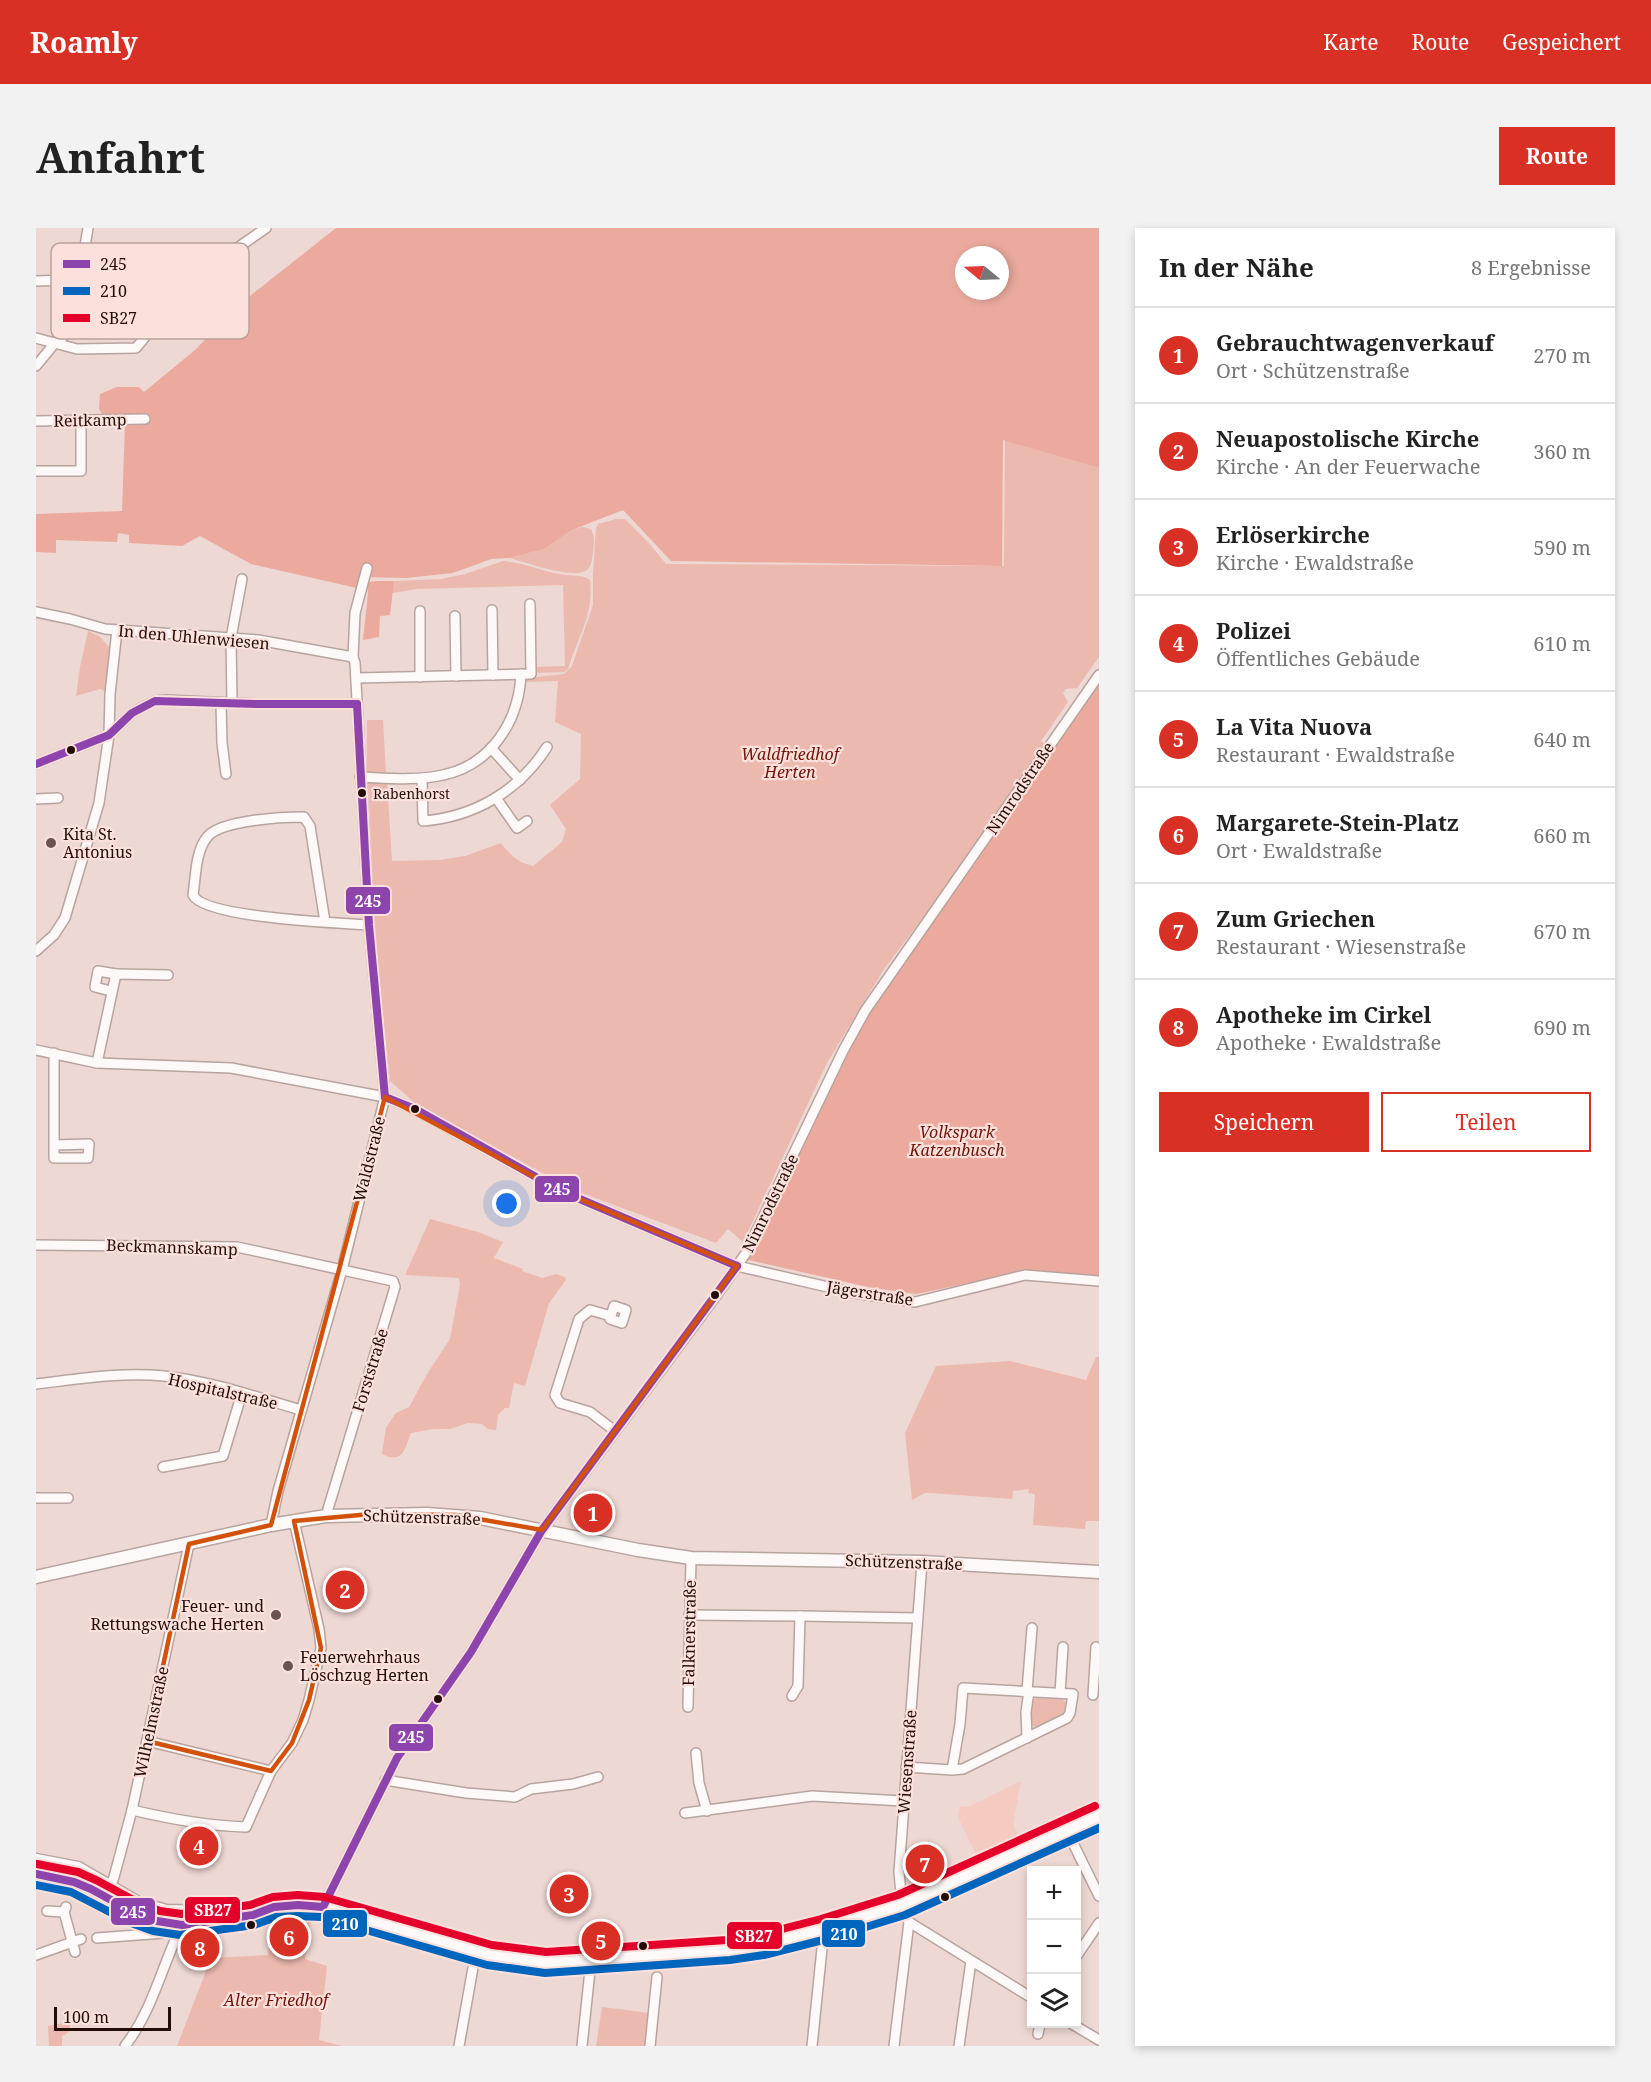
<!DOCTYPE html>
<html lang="de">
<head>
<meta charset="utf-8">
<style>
	body { margin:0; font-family:"Noto Serif",serif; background:#f2f2f2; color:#222 }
	.controls { position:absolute; right:18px; bottom:18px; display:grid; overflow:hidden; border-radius:0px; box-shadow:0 3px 9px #0003 }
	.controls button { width:54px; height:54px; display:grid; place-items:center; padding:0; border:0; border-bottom:2px solid #e0e0e0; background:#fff; color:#222; font:30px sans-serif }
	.compass { position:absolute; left:919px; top:18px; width:54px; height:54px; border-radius:50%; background:#fff; box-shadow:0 3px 9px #0003; rotate:289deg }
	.scale { position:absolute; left:18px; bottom:15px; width:117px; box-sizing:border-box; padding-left:6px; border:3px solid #240d09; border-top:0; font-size:16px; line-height:21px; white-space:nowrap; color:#240d09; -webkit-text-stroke:4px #fce0db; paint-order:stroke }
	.you { position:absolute; left:471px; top:976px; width:21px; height:21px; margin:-15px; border:4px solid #fff; border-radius:50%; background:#1a73e8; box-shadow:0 0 0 9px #1a73e833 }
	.badge { display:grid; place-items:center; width:39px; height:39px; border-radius:50%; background:#d93025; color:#fff; font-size:20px; font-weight:700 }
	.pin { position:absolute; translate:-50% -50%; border:3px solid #fff; box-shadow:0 2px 6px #0006 }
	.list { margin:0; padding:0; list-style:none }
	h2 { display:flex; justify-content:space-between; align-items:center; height:78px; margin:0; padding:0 24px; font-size:26px }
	h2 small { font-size:20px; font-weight:400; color:#767676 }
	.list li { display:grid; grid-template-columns:39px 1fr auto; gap:18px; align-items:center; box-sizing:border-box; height:96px; padding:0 24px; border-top:2px solid #e0e0e0 }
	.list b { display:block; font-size:22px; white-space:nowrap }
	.list p { margin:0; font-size:20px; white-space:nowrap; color:#767676 }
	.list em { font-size:20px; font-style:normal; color:#767676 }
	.actions { display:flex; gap:12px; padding:18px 24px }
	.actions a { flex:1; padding:14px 0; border:2px solid #d93025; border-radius:0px; text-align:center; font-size:21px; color:#d93025 }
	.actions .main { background:#d93025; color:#fff }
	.icon { flex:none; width:33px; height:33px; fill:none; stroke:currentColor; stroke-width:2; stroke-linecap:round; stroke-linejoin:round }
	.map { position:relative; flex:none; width:1063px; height:1818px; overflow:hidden; border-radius:0px }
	header { display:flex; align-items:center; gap:36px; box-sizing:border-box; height:84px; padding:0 30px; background:#d93025; color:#fff }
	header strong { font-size:28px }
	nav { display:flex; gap:33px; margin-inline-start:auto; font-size:21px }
	.intro { display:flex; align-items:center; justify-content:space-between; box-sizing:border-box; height:144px; padding:0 36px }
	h1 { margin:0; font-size:42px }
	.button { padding:15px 27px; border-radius:0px; background:#d93025; color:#fff; font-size:21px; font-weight:700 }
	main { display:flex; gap:36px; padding:0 36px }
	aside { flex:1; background:#fff; border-radius:0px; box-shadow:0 3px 9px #0003 }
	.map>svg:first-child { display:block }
	.built { fill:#f5cac1 }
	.green { fill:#ecb9af }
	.forest { fill:#ecaa9e; fill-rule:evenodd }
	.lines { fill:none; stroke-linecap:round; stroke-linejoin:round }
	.minor-casing { stroke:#b8a39e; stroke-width:12 }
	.major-casing { stroke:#b8a39e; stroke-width:15 }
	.minor { stroke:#fcf9f8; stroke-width:9 }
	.major { stroke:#fcf9f8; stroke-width:12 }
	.bus-1-casing { stroke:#fce0db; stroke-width:12 }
	.bus-2-casing { stroke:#fce0db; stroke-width:12 }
	.bus-3-casing { stroke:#fce0db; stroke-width:12 }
	.bus-1 { stroke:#8e44ad; stroke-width:8 }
	.bus-2 { stroke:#0065bd; stroke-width:8 }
	.bus-3 { stroke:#e4002b; stroke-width:8 }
	.marked { fill:none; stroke:#d4510c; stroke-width:4.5; stroke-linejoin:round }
	.bus-dot { fill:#240d09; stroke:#fce0db; stroke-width:2 }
	.poi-dot { fill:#6b5450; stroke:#fce0db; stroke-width:2 }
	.labels { text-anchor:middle; stroke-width:4.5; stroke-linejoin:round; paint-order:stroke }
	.bus-label { font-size:14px; fill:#240d09; stroke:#fce0db; text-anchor:start }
	.street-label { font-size:16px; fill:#240d09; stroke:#fce0db }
	.park-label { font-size:16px; font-style:italic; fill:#701409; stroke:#fce0db }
	.poi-label { font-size:16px; fill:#240d09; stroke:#fce0db; text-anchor:start }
	.key { fill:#fce0db; stroke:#bba19c; stroke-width:1.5 }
	.key-label { font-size:16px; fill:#240d09 }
	.line-badge { stroke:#fce0db; stroke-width:2 }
	.badge-label { font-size:16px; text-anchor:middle; font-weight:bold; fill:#fff }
</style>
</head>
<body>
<header>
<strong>Roamly</strong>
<nav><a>Karte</a><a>Route</a><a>Gespeichert</a></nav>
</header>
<div class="intro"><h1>Anfahrt</h1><a class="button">Route</a></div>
<main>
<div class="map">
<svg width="1063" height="1818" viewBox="0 0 1063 1818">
	<rect width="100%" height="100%" fill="#eed8d3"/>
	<path class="built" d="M 985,1553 L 977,1596 L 983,1608 L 941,1628 L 922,1589 L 924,1578 L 931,1579 Z"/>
	<g class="green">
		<path d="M 969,212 L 1063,240 L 1063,429 L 1041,460 L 1030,461 L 1027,465 L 1032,474 L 1005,513 L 1010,517 L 914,654 L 848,741 L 791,835 L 707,1014 L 692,1001 L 680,1015 L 538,962 L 380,876 L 354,853 L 340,719 L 332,554 L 351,553 L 356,633 L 403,632 L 429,628 L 465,615 C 474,627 481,634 497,638 L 526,614 L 530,601 L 514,577 L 544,551 L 545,506 L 519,494 L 522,453 L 488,454 L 490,450 L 528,446 L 536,438 L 557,377 L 557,347 L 560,300 L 562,296 L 580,291 L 589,291 L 612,314 L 630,336 L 968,338 Z"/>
		<path d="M 546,299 L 555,301 C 559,309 558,316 557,324 C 556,330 556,338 551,342 C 539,352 489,334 473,330 L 508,321 L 536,302 Z"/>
		<path d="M 467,333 C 489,334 509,345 530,347 C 539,348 548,347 554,352 C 558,386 542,409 532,441 L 528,444 L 496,445 L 497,439 L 529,438 L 527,357 L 381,361 L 356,365 L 358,353 L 405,351 L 429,346 Z"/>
		<path d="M 52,403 L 63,408 L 74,420 L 69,463 L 64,461 L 40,468 L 44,439 Z"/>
		<path d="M 331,492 L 347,492 L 350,546 L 331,544 Z"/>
		<path d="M 394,991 L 442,1004 L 467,1014 L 458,1030 L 487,1041 L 486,1043 L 506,1050 L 520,1046 L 529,1049 L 530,1052 L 513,1075 L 489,1158 L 478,1155 L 473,1180 L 469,1180 L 462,1187 L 460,1202 L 452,1201 L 446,1196 L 432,1195 L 414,1201 L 398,1201 L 375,1205 C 369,1220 367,1237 346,1226 L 350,1200 L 355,1192 L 360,1185 L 373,1179 L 391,1146 L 414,1111 L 424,1057 L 423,1050 L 369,1047 Z"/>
		<path d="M 1060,1129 L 1063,1129 L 1063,1293 L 1050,1293 L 1049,1301 L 997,1297 L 999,1266 L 992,1265 L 993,1261 L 977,1263 L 976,1271 L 895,1265 L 889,1265 L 876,1272 L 869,1205 L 900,1138 L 974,1133 L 1050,1152 Z"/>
		<path d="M 999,1470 L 1026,1471 L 1030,1475 L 1029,1484 L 1003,1499 L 997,1498 C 993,1491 995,1476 999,1470 Z"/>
		<path d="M 263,1692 L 275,1693 L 269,1731 L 291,1738 L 283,1812 L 306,1818 L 141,1818 L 175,1730 L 232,1727 L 235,1699 Z"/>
		<path d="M 566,1779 L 614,1785 L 610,1818 L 560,1818 Z"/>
		<path d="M 34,1794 C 34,1802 34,1805 26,1808 L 26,1818 L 13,1818 L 12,1798 Z"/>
	</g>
	<g class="forest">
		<path d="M 300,0 L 1063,0 L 1063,240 L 967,212 L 966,338 L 635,333 L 587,282 L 536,302 L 508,321 L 473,330 L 455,331 L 417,345 L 370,350 L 325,349 L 321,360 L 215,336 L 164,308 L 146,318 L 93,315 L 93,307 L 82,305 L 81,314 L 20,312 L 20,325 L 0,324 L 0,286 L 86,283 L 89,196 L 94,188 L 66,186 L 63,181 L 64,166 L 81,159 L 103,159 L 108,164 L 159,122 L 205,75 ZM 928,27 L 964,27 L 964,63 L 928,63 Z"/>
		<path d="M 342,353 L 358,353 L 354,387 L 344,388 L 343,409 L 327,412 L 332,366 L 331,354 Z"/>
		<path d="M 1063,452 L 1063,1052 L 991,1043 L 880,1066 L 832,1059 L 708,1031 L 807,824 L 868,733 Z"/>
	</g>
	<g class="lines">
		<g class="minor-casing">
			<g id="minor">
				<path d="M 48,24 L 121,36 L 184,32 L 230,0"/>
				<path d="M 0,53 L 29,52"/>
				<path d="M 0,110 L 41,121 L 100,120 L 150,59 L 152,52 L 150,34"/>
				<path d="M 0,138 L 19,115 L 28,108 L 30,29 L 34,23 L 48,24 L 52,0"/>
				<path d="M 0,193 L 109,191"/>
				<path d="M 0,243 L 45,243 L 45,192"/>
				<path d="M 456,382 L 457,447"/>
				<path d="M 384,383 L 384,449"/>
				<path d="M 0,384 L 34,391 L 69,401 L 222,412 L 317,429"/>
				<path d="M 419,388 L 420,448"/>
				<path d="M 320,450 L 495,446 L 494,376"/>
				<path d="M 185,475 L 186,515 L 190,546"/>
				<path d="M 196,475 L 195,410 L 206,351"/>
				<path d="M 455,520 L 484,552"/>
				<path d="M 0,536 L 73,507 L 96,485 L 107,479 L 119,473 L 131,472 L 220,476 L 321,476"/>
				<path d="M 324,549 C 351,550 380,553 407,547 C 455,537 483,493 485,446"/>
				<path d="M 386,550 L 387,593 C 438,589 483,563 511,519"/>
				<path d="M 460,570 L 481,600 L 491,593"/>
				<path d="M 0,571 L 22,570"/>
				<path d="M 289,694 L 274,598 L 268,589 C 246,589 187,592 172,608 C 159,623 160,648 157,667 C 168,690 304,695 333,697"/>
				<path d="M 0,723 L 18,707 L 29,690 L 63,575 L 73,507 L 74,466 L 81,402"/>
				<path d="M 75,763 L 59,759 L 62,743 L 80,746"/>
				<path d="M 0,822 L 61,835 L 195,840 L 349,869 L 379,881 L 525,963 L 701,1038 L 818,1065 L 879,1074 L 989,1047 L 1063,1053"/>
				<path d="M 61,835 L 80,746 L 132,747"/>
				<path d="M 18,917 L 53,916 L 52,930 L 18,930 L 18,825"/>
				<path d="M 0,1017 L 201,1019 L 357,1053 L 359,1059 L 292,1281"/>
				<path d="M 575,1088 L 578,1078 L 590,1082 L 586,1095 L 574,1091 L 575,1088 L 554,1082 L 543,1091 L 519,1167 L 524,1175 L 554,1184 L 579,1203"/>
				<path d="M 0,1156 C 43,1151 84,1144 128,1148 C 174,1153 220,1169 265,1182"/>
				<path d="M 127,1239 L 187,1228 L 206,1165"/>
				<path d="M 0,1270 L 32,1270"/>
				<path d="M 235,1297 L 242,1263 L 306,1042 L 349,869 L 333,697 L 319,435 L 317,429 L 319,385 L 331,340"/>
				<path d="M 886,1334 L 863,1644 L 866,1677 L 873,1694 L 996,1770"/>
				<path d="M 653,1387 L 764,1388 L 762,1458 L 756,1468"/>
				<path d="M 764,1388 L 881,1390"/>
				<path d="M 991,1463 L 996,1400"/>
				<path d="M 1024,1465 L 1027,1419"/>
				<path d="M 1057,1467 L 1060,1419"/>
				<path d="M 652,1479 L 655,1330"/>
				<path d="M 991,1510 L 990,1484 L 993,1463"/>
				<path d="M 111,1513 L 235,1543"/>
				<path d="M 660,1525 L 663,1555 L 671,1583"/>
				<path d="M 870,1539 L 916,1542 L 927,1541 L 1031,1490 L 1034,1485 L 1037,1466 L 927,1460 L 924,1496 L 916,1542"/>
				<path d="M 349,1552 L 430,1565 L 479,1569 L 495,1561 L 537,1556 L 562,1549"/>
				<path d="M 96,1582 C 134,1591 171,1598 210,1599 L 235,1543 L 256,1515 L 267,1492 L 273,1472 L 285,1420 L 283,1401 L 258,1293"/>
				<path d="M 649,1585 L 776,1568 L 867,1573"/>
				<path d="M 1031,1603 L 1063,1668"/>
				<path d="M 72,1664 L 78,1649 L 96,1582 L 153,1316"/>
				<path d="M 30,1679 L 28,1684 L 39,1724"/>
				<path d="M 287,1679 L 361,1530 L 435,1424 L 506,1302 L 680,1068 L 710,1025 L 807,823 L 829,783 L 1063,447"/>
				<path d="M 11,1683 L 28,1684"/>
				<path d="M 61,1710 L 128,1705"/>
				<path d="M 0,1727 L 45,1711"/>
				<path d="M 1040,1729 L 1063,1695"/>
				<path d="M 1036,1796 L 1063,1812"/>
				<path d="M 1002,1806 L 1004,1796"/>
				<path d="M 89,1818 C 117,1782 126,1737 146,1697 L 147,1685"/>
				<path d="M 423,1818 L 440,1723"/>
				<path d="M 546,1818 L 555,1733"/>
				<path d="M 614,1818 L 621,1749"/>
				<path d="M 776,1818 L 788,1701"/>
				<path d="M 858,1818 L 873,1694"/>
				<path d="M 923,1818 L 935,1733"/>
			</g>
		</g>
		<g class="major-casing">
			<g id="major">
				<path d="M 0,1349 L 235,1297 L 290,1288 L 391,1286 L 444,1290 L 602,1322 L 655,1330 L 886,1334 L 1063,1344"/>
				<path d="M 0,1632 L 42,1640 L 102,1675 L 130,1683 L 170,1684 L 222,1678 L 262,1677 L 287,1679 L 454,1727 L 482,1732 L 510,1735 L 541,1734 L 692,1722 L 725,1717 L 788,1701 L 866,1677 L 1063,1588"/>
				<path d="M 0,1646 C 18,1648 36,1652 53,1660 C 84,1674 111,1697 146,1697 C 158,1697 171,1693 183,1691 C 200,1689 217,1689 232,1681"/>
			</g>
		</g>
		<use href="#minor" class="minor"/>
		<use href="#major" class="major"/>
		<g class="bus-1-casing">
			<g id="bus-1">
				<path d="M 321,476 L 333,697 L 349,869"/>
				<path d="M 0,536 L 73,507 L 96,485 L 119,473 L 220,476 L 321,476"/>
				<path d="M 349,869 L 379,881 L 525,963 L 701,1038"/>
				<path d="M 0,1646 L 38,1654 L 55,1661 L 99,1685 L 121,1693 L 146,1697 L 217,1687 L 238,1679 L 262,1677 L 287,1679"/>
				<path d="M 287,1679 L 361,1530 L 435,1424 L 506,1302 L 701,1038"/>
			</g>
		</g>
		<g class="bus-2-casing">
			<path id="bus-2" d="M 0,1657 L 35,1664 L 95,1695 L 117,1703 L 144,1707 L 218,1697 L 240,1689 L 262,1688 L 285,1689 L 451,1737 L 509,1745 L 694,1732 L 728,1727 L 791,1711 L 869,1687 L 1063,1600"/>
		</g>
		<g class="bus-3-casing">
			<path id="bus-3" d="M 1,1636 L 42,1644 L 60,1652 L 103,1675 L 124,1683 L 146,1686 L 214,1677 L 237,1669 L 262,1667 L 288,1669 L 456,1717 L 510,1724 L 691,1712 L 723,1707 L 785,1691 L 862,1667 L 1059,1578"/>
		</g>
		<use href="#bus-1" class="bus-1"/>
		<use href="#bus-2" class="bus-2"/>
		<use href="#bus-3" class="bus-3"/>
	</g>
	<path class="marked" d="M 349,869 L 525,963 L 701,1038 L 506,1302 L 420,1287 L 335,1286 L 258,1293 L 285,1420 L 273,1472 L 256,1515 L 235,1543 L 111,1513 L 153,1316 L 235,1297 Z"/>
	<g class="bus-dot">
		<circle cx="35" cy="522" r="5"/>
		<circle cx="326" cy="565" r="5"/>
		<circle cx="379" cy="881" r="5"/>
		<circle cx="679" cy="1067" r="5"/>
		<circle cx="402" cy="1471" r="5"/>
		<circle cx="909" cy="1669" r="5"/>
		<circle cx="215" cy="1697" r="5"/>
		<circle cx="607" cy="1718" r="5"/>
	</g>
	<g class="poi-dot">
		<circle cx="15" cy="615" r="6"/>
		<circle cx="240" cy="1387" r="6"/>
		<circle cx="252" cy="1438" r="6"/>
	</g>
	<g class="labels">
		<g class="bus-label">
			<text x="337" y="571">Rabenhorst</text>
		</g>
		<g class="street-label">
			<text transform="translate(54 192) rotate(-1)" y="6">Reitkamp</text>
			<text transform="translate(158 409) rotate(5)" y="6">In den Uhlenwiesen</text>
			<text transform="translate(984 560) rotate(-56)" y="6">Nimrodstraße</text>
			<text transform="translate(333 931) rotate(-76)" y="6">Waldstraße</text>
			<text transform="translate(734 975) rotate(-64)" y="6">Nimrodstraße</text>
			<text transform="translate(136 1019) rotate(2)" y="6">Beckmannskamp</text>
			<text transform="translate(834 1065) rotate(9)" y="6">Jägerstraße</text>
			<text transform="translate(334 1142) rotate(-73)" y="6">Forststraße</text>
			<text transform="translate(187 1163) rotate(13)" y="6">Hospitalstraße</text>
			<text transform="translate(386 1289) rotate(2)" y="6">Schützenstraße</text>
			<text transform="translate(868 1334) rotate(2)" y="6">Schützenstraße</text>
			<text transform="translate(653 1405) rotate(-89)" y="6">Falknerstraße</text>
			<text transform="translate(115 1494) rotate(-78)" y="6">Wilhelmstraße</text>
			<text transform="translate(871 1534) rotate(-86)" y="6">Wiesenstraße</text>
		</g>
		<g class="park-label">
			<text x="754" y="532">Waldfriedhof<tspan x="754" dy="18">Herten</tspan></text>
			<text x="921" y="910">Volkspark<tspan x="921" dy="18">Katzenbusch</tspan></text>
			<text x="240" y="1778">Alter Friedhof</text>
		</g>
		<g class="poi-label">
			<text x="27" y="612">Kita St.<tspan x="27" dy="18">Antonius</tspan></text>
			<text x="228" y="1384" text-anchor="end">Feuer- und<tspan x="228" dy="18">Rettungswache Herten</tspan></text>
			<text x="264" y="1435">Feuerwehrhaus<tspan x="264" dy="18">Löschzug Herten</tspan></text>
		</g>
	</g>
	<rect x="15" y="15" width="198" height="96" rx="9" class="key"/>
	<rect x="27" y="32" width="27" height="8" fill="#8e44ad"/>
	<rect x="27" y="59" width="27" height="8" fill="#0065bd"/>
	<rect x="27" y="86" width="27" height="8" fill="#e4002b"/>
	<g class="key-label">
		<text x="64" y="42">245</text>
		<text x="64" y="69">210</text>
		<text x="64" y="96">SB27</text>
	</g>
	<g class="line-badge">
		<rect x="309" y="658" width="46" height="29" rx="6" fill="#8e44ad"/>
		<rect x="498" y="947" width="46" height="28" rx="6" fill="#8e44ad"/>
		<rect x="352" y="1495" width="46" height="29" rx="6" fill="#8e44ad"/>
		<rect x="148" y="1668" width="57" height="28" rx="6" fill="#e4002b"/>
		<rect x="74" y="1669" width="46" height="29" rx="6" fill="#8e44ad"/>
		<rect x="286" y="1681" width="46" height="29" rx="6" fill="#0065bd"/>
		<rect x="785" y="1691" width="45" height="29" rx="6" fill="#0065bd"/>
		<rect x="690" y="1693" width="57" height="29" rx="6" fill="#e4002b"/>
	</g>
	<g class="badge-label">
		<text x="332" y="679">245</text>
		<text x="521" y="967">245</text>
		<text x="375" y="1515">245</text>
		<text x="177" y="1688">SB27</text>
		<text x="97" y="1690">245</text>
		<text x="309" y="1702">210</text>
		<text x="808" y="1712">210</text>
		<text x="718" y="1714">SB27</text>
	</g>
</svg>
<div class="controls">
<button>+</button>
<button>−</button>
<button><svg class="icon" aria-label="layers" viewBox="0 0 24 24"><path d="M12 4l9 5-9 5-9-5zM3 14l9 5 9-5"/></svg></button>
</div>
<svg class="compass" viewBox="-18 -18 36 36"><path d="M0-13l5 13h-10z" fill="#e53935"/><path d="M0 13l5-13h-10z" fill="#767676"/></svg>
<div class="scale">100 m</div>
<div class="you"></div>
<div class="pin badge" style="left:557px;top:1285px">1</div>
<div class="pin badge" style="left:309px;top:1362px">2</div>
<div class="pin badge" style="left:533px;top:1666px">3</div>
<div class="pin badge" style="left:163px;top:1618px">4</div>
<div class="pin badge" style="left:565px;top:1713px">5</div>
<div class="pin badge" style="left:253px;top:1709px">6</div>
<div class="pin badge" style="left:889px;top:1636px">7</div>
<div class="pin badge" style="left:164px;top:1720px">8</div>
</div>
<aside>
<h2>In der Nähe<small>8 Ergebnisse</small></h2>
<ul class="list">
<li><span class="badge">1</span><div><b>Gebrauchtwagenverkauf</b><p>Ort · Schützenstraße</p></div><em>270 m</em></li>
<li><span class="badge">2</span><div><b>Neuapostolische Kirche</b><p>Kirche · An der Feuerwache</p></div><em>360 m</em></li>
<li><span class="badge">3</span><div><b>Erlöserkirche</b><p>Kirche · Ewaldstraße</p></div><em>590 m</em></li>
<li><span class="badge">4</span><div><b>Polizei</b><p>Öffentliches Gebäude</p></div><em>610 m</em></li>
<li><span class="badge">5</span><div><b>La Vita Nuova</b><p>Restaurant · Ewaldstraße</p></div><em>640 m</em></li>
<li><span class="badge">6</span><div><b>Margarete-Stein-Platz</b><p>Ort · Ewaldstraße</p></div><em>660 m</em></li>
<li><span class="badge">7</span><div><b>Zum Griechen</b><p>Restaurant · Wiesenstraße</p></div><em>670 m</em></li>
<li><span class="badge">8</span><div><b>Apotheke im Cirkel</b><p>Apotheke · Ewaldstraße</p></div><em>690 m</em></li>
</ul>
<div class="actions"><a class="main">Speichern</a><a>Teilen</a></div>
</aside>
</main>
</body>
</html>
